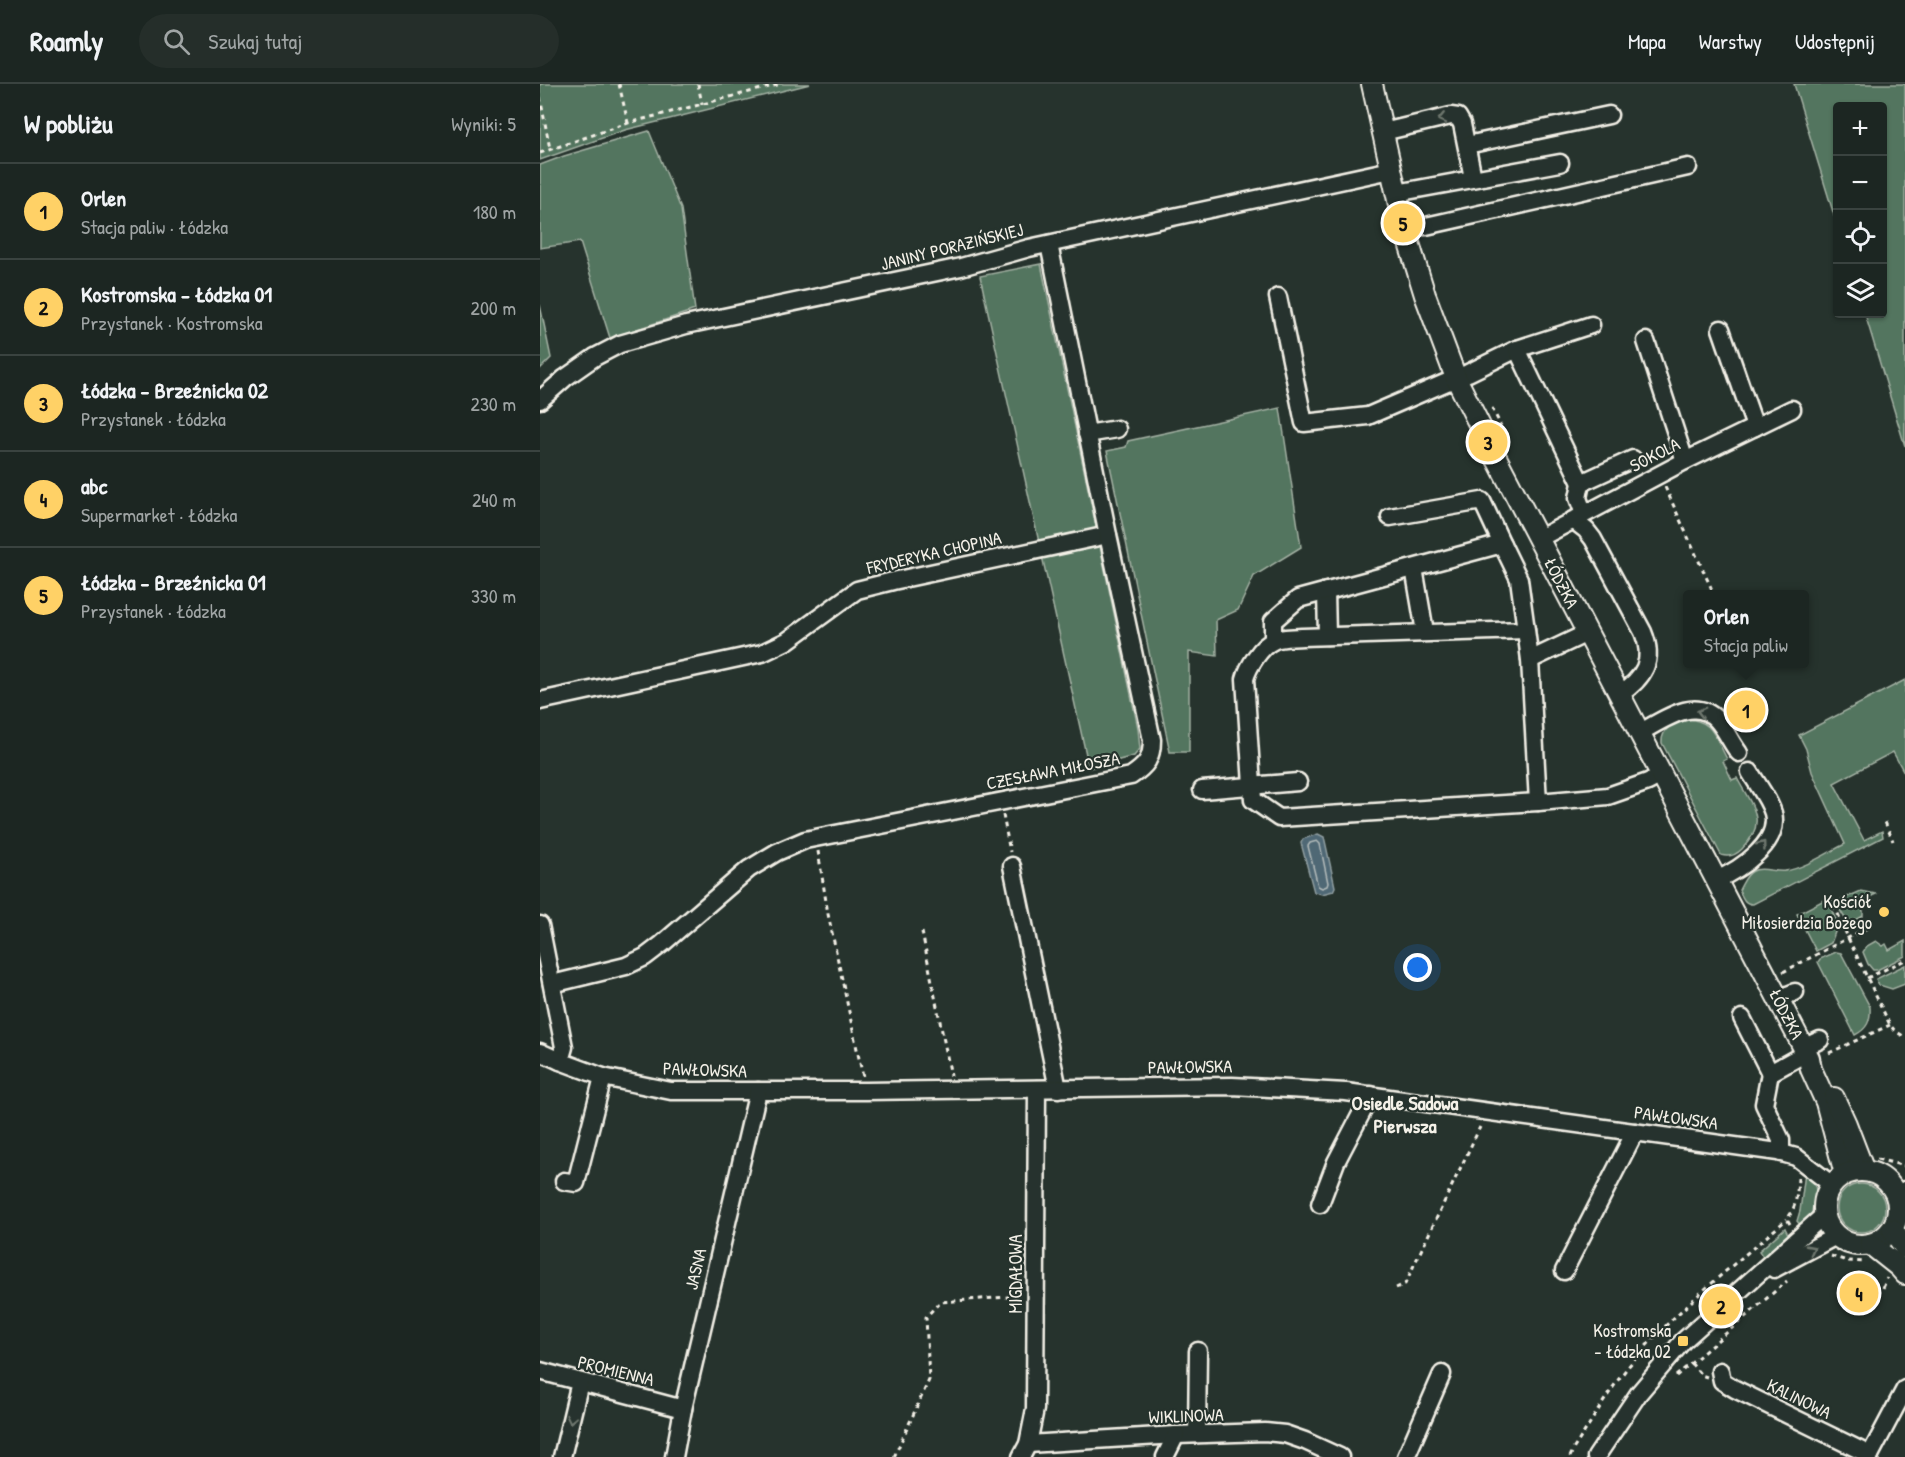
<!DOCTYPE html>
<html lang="pl">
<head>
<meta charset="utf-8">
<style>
	body { margin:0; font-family:"Patrick Hand",sans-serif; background:#252e2a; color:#f1f3f6 }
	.controls { position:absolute; right:18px; top:18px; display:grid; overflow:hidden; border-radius:6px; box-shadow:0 2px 4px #0004 }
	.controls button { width:54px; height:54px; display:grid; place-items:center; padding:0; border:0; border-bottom:2px solid #3a4340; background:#1c2622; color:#f1f3f6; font:30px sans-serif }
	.you { position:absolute; left:878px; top:884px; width:21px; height:21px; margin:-15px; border:4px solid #fff; border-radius:50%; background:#1a73e8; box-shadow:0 0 0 9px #1a73e833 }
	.badge { display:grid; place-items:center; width:39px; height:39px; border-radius:50%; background:#ffd166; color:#111; font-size:20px; font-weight:700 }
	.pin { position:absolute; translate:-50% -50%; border:3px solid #fff; box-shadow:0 2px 6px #0006 }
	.popup { position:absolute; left:1143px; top:506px; width:126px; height:78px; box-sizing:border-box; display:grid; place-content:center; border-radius:6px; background:#1c2622; filter:drop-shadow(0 2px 4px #0005); font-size:20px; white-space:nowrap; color:#a0a5a5 }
	.popup b { font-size:22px; color:#f1f3f6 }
	.popup::after { content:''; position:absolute; left:50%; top:100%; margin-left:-12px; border:12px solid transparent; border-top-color:#1c2622 }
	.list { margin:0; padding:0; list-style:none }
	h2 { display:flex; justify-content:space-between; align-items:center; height:78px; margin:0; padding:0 24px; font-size:26px }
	h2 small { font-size:20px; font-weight:400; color:#a0a5a5 }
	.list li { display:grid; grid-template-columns:39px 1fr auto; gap:18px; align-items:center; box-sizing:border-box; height:96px; padding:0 24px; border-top:2px solid #3a4340 }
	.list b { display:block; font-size:22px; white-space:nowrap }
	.list p { margin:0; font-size:20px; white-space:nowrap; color:#a0a5a5 }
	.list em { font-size:20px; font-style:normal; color:#a0a5a5 }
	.icon { flex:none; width:33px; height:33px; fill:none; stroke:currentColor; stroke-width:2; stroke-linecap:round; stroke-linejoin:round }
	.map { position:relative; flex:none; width:1365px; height:1373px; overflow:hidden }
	header { display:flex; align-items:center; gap:36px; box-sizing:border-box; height:84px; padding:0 30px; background:#1c2622; border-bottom:2px solid #3a4340 }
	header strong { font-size:28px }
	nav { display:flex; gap:33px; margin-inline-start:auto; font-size:21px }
	.search { width:420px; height:54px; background:#252e2a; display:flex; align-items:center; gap:15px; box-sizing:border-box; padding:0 21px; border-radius:33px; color:#a0a5a5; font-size:22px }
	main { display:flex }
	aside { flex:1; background:#1c2622 }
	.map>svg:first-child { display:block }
	.green { fill:#53745f; stroke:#a4b2a4; stroke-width:1.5 }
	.water { fill:#4f6874; stroke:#919fa2; stroke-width:1.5 }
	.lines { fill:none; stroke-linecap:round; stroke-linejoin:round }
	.shore { stroke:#b2baba; stroke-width:1.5 }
	.minor-casing { stroke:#f4f1e8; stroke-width:21 }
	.major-casing { stroke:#f4f1e8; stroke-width:24 }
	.path { stroke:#f4f1e8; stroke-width:3; stroke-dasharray:4.5 4.5; stroke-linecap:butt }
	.minor { stroke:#26332d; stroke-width:16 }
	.major { stroke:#26332d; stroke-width:20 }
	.oneway { stroke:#6e766e }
	.poi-dot { fill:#ffd166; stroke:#26332d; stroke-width:2 }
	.labels { text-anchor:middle; stroke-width:4.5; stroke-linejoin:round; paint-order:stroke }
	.street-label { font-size:18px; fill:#f4f1e8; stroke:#26332d }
	.poi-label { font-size:18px; fill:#f4f1e8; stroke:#26332d; text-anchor:end }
	.neighbourhood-label { font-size:20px; font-weight:bold; fill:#f4f1e8; stroke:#26332d }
</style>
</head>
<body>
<header>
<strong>Roamly</strong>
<div class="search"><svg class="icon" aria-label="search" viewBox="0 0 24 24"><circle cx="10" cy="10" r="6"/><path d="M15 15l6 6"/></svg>Szukaj tutaj</div>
<nav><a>Mapa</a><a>Warstwy</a><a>Udostępnij</a></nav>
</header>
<main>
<aside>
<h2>W pobliżu<small>Wyniki: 5</small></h2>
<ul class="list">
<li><span class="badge">1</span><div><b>Orlen</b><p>Stacja paliw · Łódzka</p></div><em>180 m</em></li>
<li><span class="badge">2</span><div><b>Kostromska - Łódzka 01</b><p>Przystanek · Kostromska</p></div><em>200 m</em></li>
<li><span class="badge">3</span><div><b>Łódzka - Brzeźnicka 02</b><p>Przystanek · Łódzka</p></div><em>230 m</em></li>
<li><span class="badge">4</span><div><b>abc</b><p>Supermarket · Łódzka</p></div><em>240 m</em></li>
<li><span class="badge">5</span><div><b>Łódzka - Brzeźnicka 01</b><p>Przystanek · Łódzka</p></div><em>330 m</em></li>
</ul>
</aside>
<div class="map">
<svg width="1365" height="1373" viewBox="0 0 1365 1373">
	<rect width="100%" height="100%" fill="#26332d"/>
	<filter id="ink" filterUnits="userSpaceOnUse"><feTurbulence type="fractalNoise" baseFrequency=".0167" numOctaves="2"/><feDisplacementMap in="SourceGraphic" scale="12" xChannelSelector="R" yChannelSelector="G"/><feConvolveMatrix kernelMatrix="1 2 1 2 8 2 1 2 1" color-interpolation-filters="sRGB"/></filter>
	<g filter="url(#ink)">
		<g class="green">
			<path d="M 0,0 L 270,0 L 85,46 L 0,76 Z"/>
			<path d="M 1254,0 L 1365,0 L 1365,362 L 1325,230 L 1342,230 L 1342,22 L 1298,22 L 1297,141 Z"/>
			<path d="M 109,47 L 141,125 L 155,226 L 70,254 L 40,158 L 0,164 L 0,81 L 24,72 Z"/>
			<path d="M 501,180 L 598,644 L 600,665 L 594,672 L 549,684 L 440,192 Z"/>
			<path d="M 0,221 L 11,274 L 0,285 Z"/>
			<path d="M 740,324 L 761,463 L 714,492 L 698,526 L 676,536 L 677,572 L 649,568 L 649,668 L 630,668 L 567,367 L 586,363 L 588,357 Z"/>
			<path d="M 1365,596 L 1365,690 L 1353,668 L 1294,699 L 1324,756 L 1342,747 L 1343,753 L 1213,820 C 1204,820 1203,814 1199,806 C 1203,799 1206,790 1213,787 C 1221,782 1236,789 1245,787 C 1263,785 1289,768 1305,760 L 1272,688 L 1266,665 L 1259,651 Z"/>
			<path d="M 1143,635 C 1173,635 1174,651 1187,675 L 1183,677 L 1192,696 L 1197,694 C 1212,723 1229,737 1202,765 C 1196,771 1190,774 1181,771 L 1122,659 C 1121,646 1132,640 1143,635 Z"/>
			<path d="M 1321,807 L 1336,810 L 1323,816 L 1326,822 L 1323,823 L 1323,832 L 1314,837 L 1306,836 L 1298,823 L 1298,819 L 1303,815 Z"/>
			<path d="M 1286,815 L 1298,840 L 1291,859 L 1276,867 L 1257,830 Z"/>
			<path d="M 1336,857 L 1343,862 L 1346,860 L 1349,866 L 1365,857 L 1365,872 L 1337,886 L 1333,886 L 1328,880 L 1323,868 L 1327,862 Z"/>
			<path d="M 1296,868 L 1301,869 L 1330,923 C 1331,937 1327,945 1315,951 L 1278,878 L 1280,875 Z"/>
			<path d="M 1365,881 L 1365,900 L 1352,905 L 1339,901 L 1336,895 Z"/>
			<path d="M 1265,1089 L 1274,1097 L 1276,1106 L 1271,1133 L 1262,1143 L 1257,1137 L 1260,1127 Z"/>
			<circle cx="1321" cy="1124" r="24"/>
			<path d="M 1245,1144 L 1249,1152 L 1223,1173 L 1219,1167 Z"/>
		</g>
		<path class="water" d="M 778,750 L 784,753 L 785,757 L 795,803 L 793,807 L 782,810 L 774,808 L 761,759 L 763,755 Z"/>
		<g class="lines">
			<path class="shore" d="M 777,757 L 780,760 L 788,799 L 787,802 L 782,804 L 778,802 L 768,762 L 770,759 Z"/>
			<g class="minor-casing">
				<g id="minor">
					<path d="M 843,48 L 911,32 L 918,33 L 922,40 L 933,94"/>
					<path d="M 927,61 L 1069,31"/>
					<path d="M 856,109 L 1020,79"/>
					<path d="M 864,143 L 886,142 L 1148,83"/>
					<path d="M 738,213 L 764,339 L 828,332 L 928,289 L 977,265 L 1051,241"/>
					<path d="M 1181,245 L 1215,343"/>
					<path d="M 1106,257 L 1145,377"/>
					<path d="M 977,265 L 1041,399 L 1038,414 L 1044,430"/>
					<path d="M 0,316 L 25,294 L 55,273 L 80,260 L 146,241 L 421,183 L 489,164 L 851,86"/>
					<path d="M 547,350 L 577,345"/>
					<path d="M 1041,399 L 1093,375"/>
					<path d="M 850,433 L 942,417 L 962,460"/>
					<path d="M 1033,436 L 1046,446 L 1053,455 L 1103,548 C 1115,577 1104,594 1079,611"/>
					<path d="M 998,455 L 1145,377 L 1252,325"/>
					<path d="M 874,484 L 885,548"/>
					<path d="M 786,507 L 787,552"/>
					<path d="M 986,546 L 990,576 L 998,718"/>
					<path d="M 733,557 L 733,537 L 758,515 L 962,460 L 979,495 L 986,546 L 762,553 C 753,554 740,553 733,557 C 721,562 708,583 705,595 L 713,716 L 739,734 L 998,718 L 1068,712 L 1108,698 L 1121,691"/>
					<path d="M 990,576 L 1047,549"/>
					<path d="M 0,617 L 222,569 L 247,557 L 317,506 L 353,497 L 568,451"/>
					<path d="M 1099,649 C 1122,637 1155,611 1177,636 C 1186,646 1191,659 1199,669"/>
					<path d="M 662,706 L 758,698"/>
					<path d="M 472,782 L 518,1005"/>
					<path d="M 1176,796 C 1199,786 1241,759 1233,729 C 1229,715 1217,700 1210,688"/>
					<path d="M 0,841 L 24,963 L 20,977"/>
					<path d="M 12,900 L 86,882 L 105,873 L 122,860 L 209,785 L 237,768 L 265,756 L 591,692 C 606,682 612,675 612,656 L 568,451 L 509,160"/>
					<path d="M 1238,915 L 1255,908"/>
					<path d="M 1202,934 L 1230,989 L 1266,969"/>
					<path d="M 1263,964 L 1280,956"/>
					<path d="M 0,968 L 20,977 L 63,993 L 131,1007 L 326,1007 L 692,1002 L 806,1008 L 1238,1068 L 1256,1073 L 1292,1101"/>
					<path d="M 1230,989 L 1224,1020 L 1241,1056 L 1241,1069"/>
					<path d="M 24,1097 L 36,1099 L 63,993"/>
					<path d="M 1356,1111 L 1365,1106"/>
					<path d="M 780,1120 L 796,1078 L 831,1011"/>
					<path d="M 1234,1185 L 1296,1152"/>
					<path d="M 1024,1187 L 1095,1048"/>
					<path d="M 0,1287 L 143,1325"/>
					<path d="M 1180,1287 L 1182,1297 L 1195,1305 L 1330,1371"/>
					<path d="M 657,1350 L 658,1267"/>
					<path d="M 488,1360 L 636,1351 L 725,1348 L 745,1350 L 765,1357 L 800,1373"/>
					<path d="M 22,1373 L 40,1298"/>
					<path d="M 134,1373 L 143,1325 L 218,1007"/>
					<path d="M 481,1373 L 488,1360 L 495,1325 L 497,1005"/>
					<path d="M 625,1373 L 636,1351"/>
					<path d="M 866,1373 L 902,1290"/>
					<path d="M 1056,1373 L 1099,1309 L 1143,1257 L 1284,1131"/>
					<path d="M 1329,1373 L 1365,1305"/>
				</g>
			</g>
			<g class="major-casing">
				<g id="major">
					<path d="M 832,0 L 864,143 L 885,211 L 916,294 L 948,358 L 1269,974 L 1271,985 L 1286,1018 L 1305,1090"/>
					<path d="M 1294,1014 L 1306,1040 L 1324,1087"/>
					<circle cx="1321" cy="1124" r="37"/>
					<path d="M 1352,1145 L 1365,1164"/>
					<path d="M 1330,1160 L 1359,1183 L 1365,1190"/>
				</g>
			</g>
			<g class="path">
				<path d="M 79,0 L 88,39"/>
				<path d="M 158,0 L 162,20"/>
				<path d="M 0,13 L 10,65"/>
				<path d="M 0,69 L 88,39 L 241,0"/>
				<path d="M 952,324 L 961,342"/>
				<path d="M 1125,403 L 1174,510"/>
				<path d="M 463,731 L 470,768"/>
				<path d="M 1345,738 L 1353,757"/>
				<path d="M 278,767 L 288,830 L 323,993"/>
				<path d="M 1291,813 L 1308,854 L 1350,941 L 1355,947 L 1365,953"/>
				<path d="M 382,848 L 411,992"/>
				<path d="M 1243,888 L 1329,843"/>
				<path d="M 1327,894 L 1365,876"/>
				<path d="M 1289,969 L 1350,941"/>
				<path d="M 1337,1075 L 1365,1082"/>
				<path d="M 1250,1140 L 1247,1135 C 1257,1123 1257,1109 1258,1094"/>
				<path d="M 1291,1172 L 1307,1177 L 1326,1178"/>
				<path d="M 856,1204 L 865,1200 L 940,1043"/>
				<path d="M 1343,1204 L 1347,1194"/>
				<path d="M 1151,1279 L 1161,1291 L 1167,1293"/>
				<path d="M 1136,1292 L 1247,1197"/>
				<path d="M 354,1373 L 389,1296 L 386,1233 L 400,1218 L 482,1212"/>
				<path d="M 1030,1373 L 1034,1364 C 1052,1337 1068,1308 1088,1283 C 1134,1227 1193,1182 1247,1135"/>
			</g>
			<use href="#minor" class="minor"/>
			<use href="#major" class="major"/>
		</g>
		<defs><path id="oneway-chevron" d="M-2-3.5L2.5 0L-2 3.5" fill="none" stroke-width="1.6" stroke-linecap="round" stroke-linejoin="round" transform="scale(1.5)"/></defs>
		<g class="oneway">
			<use href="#oneway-chevron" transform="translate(902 35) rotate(167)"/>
			<use href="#oneway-chevron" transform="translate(1161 628) rotate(-166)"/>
			<use href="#oneway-chevron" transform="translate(1222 761) rotate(-53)"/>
			<use href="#oneway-chevron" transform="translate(1271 1165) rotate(-28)"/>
			<use href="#oneway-chevron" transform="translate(31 1335) rotate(103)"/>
		</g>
	</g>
	<g class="poi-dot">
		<circle cx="1344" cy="828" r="6"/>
		<rect x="1137" y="1251" width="12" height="12" rx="3"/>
	</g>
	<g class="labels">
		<g class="street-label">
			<text transform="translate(412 163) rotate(-14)" y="6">JANINY PORAZIŃSKIEJ</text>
			<text transform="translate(1115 371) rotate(-27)" y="6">SOKOLA</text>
			<text transform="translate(394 469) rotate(-13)" y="6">FRYDERYKA CHOPINA</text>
			<text transform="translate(1021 499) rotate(63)" y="6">ŁÓDZKA</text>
			<text transform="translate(513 687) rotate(-11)" y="6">CZESŁAWA MIŁOSZA</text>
			<text transform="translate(1246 930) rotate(63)" y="6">ŁÓDZKA</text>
			<text transform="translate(650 983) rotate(-1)" y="6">PAWŁOWSKA</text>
			<text transform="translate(165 986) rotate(2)" y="6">PAWŁOWSKA</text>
			<text transform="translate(1136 1034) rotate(8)" y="6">PAWŁOWSKA</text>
			<text transform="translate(156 1185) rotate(-77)" y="6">JASNA</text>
			<text transform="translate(476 1190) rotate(-90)" y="6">MIGDAŁOWA</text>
			<text transform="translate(76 1287) rotate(14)" y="6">PROMIENNA</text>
			<text transform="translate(1259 1315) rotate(26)" y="6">KALINOWA</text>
			<text transform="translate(646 1332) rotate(-2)" y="6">WIKLINOWA</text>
		</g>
		<g class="poi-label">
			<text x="1332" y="824">Kościół<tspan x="1332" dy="21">Miłosierdzia Bożego</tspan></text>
			<text x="1131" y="1253">Kostromska<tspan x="1131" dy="21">- Łódzka 02</tspan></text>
		</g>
		<g class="neighbourhood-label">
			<text x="865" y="1026">Osiedle Sadowa<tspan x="865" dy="23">Pierwsza</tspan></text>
		</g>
	</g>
</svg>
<div class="controls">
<button>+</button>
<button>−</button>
<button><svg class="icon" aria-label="locate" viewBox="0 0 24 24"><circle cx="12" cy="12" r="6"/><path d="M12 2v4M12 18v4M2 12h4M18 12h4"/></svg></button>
<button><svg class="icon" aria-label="layers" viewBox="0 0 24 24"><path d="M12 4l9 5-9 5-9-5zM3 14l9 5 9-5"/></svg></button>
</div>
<div class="you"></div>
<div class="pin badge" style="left:1206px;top:626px">1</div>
<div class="popup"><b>Orlen</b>Stacja paliw</div>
<div class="pin badge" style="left:1181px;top:1222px">2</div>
<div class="pin badge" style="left:948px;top:358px">3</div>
<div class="pin badge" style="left:1319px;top:1209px">4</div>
<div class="pin badge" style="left:863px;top:139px">5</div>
</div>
</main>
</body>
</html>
